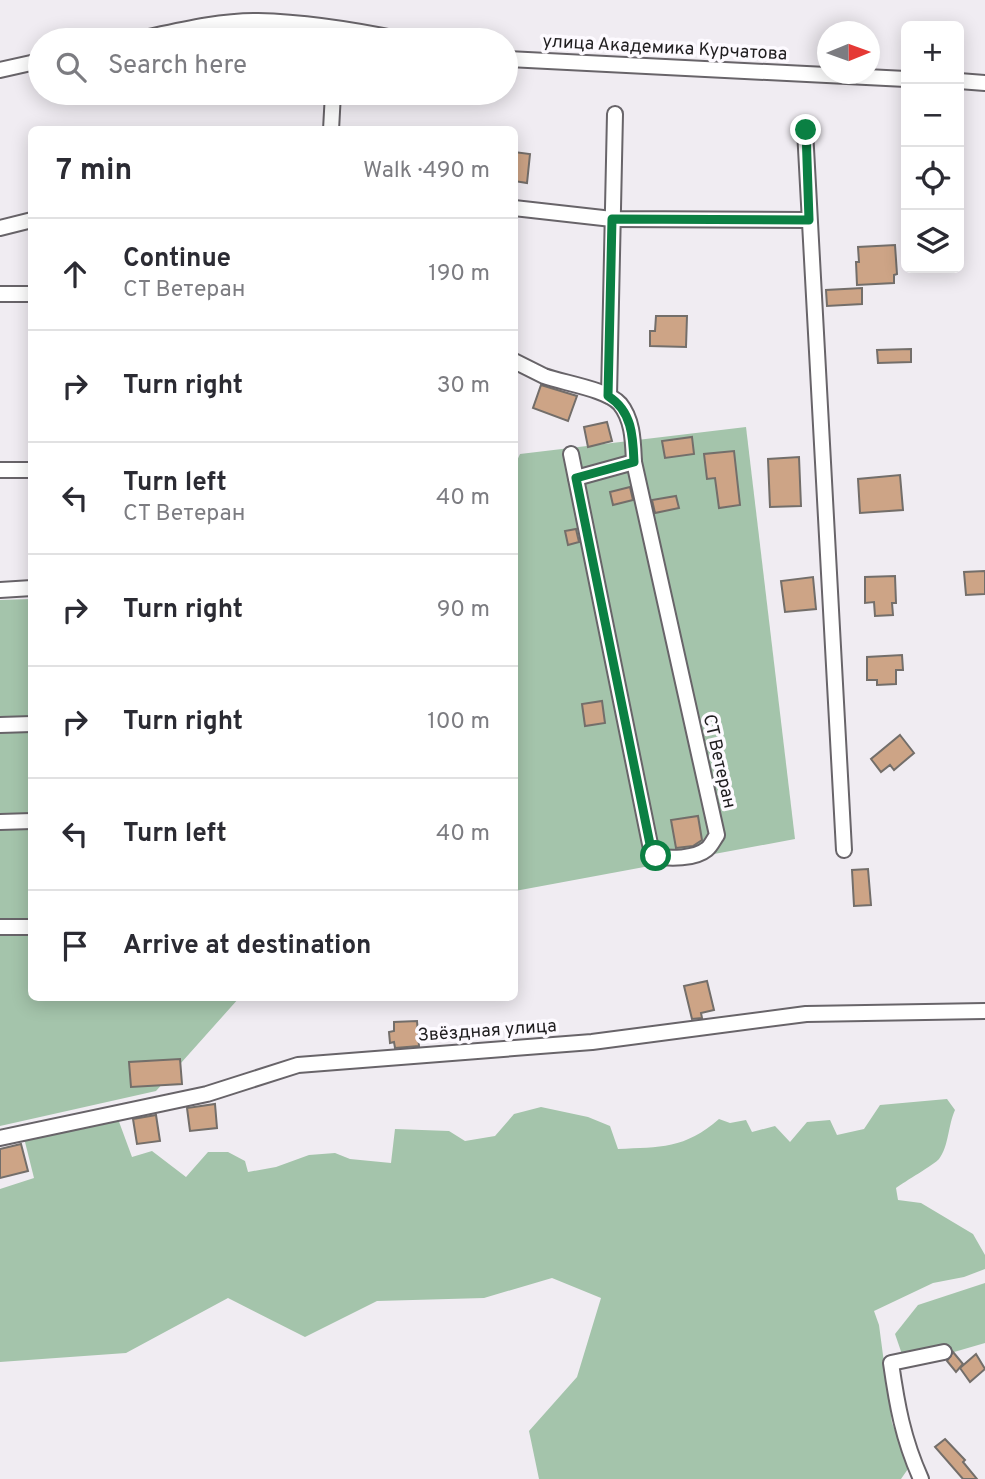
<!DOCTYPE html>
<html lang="en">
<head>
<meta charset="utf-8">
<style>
	body { margin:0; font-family:Overpass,sans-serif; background:#f7f7f7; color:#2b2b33 }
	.controls { position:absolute; right:21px; top:21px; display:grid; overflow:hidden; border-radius:10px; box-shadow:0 4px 18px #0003 }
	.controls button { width:63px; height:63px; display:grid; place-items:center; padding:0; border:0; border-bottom:2px solid #e1e1e2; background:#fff; color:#2b2b33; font:35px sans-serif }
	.compass { position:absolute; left:817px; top:21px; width:63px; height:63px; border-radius:50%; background:#fff; box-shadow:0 4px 18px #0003; rotate:89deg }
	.stop { position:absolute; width:21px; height:21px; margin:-16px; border:5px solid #0b8043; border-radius:50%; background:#fff }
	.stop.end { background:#0b8043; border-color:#fff; box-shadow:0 2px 7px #0008 }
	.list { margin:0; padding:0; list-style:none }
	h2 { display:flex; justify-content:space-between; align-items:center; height:91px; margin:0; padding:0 28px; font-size:30px }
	h2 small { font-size:23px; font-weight:400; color:#7c7c81 }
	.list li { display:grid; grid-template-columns:46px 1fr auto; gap:21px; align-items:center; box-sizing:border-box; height:112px; padding:0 28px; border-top:2px solid #e1e1e2 }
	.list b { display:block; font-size:26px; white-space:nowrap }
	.list p { margin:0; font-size:23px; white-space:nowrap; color:#7c7c81 }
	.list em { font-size:23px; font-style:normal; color:#7c7c81 }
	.icon { flex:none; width:38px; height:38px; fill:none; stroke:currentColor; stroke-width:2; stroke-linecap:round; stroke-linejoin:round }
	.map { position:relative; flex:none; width:985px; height:1479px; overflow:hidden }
	.search { position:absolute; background:#fff; box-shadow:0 4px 18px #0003; left:28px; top:28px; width:490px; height:77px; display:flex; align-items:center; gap:18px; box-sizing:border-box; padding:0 24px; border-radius:38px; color:#7c7c81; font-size:26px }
	.panel { position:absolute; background:#fff; box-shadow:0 4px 18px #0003; left:28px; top:126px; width:490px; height:875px; border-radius:10px }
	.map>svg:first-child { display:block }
	.green { fill:#a4c4ab }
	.building { fill:#cda486; stroke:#736e6a; stroke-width:2 }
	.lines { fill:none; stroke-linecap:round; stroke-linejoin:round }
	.minor-casing { stroke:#686469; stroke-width:18 }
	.minor { stroke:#fff; stroke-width:14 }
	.route { stroke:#0b8043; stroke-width:9 }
	.labels { text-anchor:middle; stroke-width:7; stroke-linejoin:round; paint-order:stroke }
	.street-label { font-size:18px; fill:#1f1d1f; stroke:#fdfaff }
</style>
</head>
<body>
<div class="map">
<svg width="985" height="1479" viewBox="0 0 985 1479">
	<rect width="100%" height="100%" fill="#f0ecf2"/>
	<g class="green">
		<path d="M 746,427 L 795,839 L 515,891 L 515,465 L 520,454 Z"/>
		<path d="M 31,599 L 32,998 L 239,998 L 156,1091 L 0,1126 L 0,600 Z"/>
		<path d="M 947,1099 L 955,1110 C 948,1125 949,1146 939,1159 C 935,1164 904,1182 896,1188 L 898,1200 L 921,1203 L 973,1234 L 985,1255 L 985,1269 L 964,1277 L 933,1283 L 874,1311 L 879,1325 L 892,1423 L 910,1466 L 901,1479 L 539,1479 L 529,1431 L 577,1377 L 601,1298 L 552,1278 L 484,1298 L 377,1301 L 305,1337 L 228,1298 L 126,1353 L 0,1362 L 0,1189 L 34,1178 L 24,1138 L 118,1119 L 132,1157 L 152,1151 L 186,1177 L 208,1152 L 228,1152 L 245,1161 L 248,1172 L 276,1167 L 309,1155 L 335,1153 L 350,1159 L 391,1163 L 395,1129 L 449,1131 L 465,1141 L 495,1136 L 514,1114 L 541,1107 L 588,1117 L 610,1126 L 618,1149 C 660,1147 685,1149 719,1119 L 730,1123 L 746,1120 L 752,1132 L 775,1126 L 790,1142 L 807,1122 L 830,1120 L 837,1135 L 864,1129 L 880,1105 Z"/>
		<path d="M 985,1283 L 985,1343 L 906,1366 L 895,1334 L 918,1305 Z"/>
	</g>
	<g class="building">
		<path d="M 514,152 L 530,154 L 527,183 L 514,181 Z"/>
		<path d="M 895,245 L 897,274 L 894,275 L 894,283 L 857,285 L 856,262 L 859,262 L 858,247 Z"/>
		<path d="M 862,288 L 862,304 L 827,306 L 826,290 Z"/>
		<path d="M 656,316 L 687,316 L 686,347 L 650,346 L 650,331 L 655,331 Z"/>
		<path d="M 911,349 L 911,362 L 878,363 L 877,350 Z"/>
		<path d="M 541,385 L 577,396 L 568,421 L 533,408 Z"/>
		<path d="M 607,422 L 612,441 L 588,447 L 584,427 Z"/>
		<path d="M 692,437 L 694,454 L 665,458 L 662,441 Z"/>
		<path d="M 734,451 L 740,505 L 719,508 L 715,478 L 707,479 L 704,454 Z"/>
		<path d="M 799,457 L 801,506 L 770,507 L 768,459 Z"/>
		<path d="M 900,475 L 903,510 L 860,513 L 858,479 Z"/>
		<path d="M 630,487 L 633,500 L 613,505 L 610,492 Z"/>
		<path d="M 676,496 L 679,508 L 655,513 L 652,500 Z"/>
		<path d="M 576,529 L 579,542 L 568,545 L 565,531 Z"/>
		<path d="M 985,571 L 985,594 L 966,595 L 964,572 Z"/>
		<path d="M 895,576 L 896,603 L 892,603 L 893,615 L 875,616 L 874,602 L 865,603 L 865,577 Z"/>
		<path d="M 813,577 L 816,609 L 785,612 L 781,581 Z"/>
		<path d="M 902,655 L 903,670 L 896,670 L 896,684 L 877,685 L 877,680 L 867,680 L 867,657 Z"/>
		<path d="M 602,701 L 605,723 L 585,726 L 582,704 Z"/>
		<path d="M 900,735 L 914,753 L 894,770 L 890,765 L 881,772 L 871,759 Z"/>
		<path d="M 698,816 L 702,840 L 693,846 L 676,848 L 671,820 Z"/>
		<path d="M 868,869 L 871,905 L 854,906 L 852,870 Z"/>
		<path d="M 707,981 L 714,1010 L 701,1013 L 702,1018 L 692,1019 L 684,986 Z"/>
		<path d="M 417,1021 L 419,1046 L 395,1048 L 394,1042 L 390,1043 L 389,1032 L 394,1031 L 394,1022 Z"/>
		<path d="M 180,1059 L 182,1084 L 131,1087 L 129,1062 Z"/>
		<path d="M 215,1104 L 217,1128 L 190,1131 L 187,1108 Z"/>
		<path d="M 156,1115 L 160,1141 L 137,1144 L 133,1119 Z"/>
		<path d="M 21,1144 L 28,1171 L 0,1178 L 0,1149 Z"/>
		<path d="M 953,1352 L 963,1364 L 956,1372 L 947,1361 Z"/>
		<path d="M 976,1354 L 985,1369 L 970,1382 L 960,1368 Z"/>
		<path d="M 945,1439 L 965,1460 L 963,1462 L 977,1479 L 963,1479 L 935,1447 Z"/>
	</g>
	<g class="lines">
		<g class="minor-casing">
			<g id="minor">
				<path d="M 135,40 C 173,32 220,20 258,21 C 307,22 355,30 403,40"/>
				<path d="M 506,59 L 906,79"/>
				<path d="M 0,70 L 40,61"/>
				<path d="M 959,81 L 985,83"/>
				<path d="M 331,130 L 333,93"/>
				<path d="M 805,130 L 844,850"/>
				<path d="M 514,208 L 612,219 L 809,220"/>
				<path d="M 0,228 L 32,220"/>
				<path d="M 0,294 L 32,294"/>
				<path d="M 514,361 C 524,366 534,371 544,376 C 563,383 607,389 620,404 C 633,420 633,442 634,462 L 717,835 C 714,839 711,846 707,849 C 695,859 669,859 656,856 L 651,849 L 571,454"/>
				<path d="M 609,396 L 615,114"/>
				<path d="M 0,470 L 32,470"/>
				<path d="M 576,478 L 634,462"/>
				<path d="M 0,590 L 32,588"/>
				<path d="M 0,725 L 32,724"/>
				<path d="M 0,822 L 32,821"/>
				<path d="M 0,927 L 32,927"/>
				<path d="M 0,1138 L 207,1094 L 298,1065 L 592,1042 L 806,1014 L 985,1011"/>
				<path d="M 921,1479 C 903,1439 897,1405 891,1363 L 944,1352"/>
			</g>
		</g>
		<use href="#minor" class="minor"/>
	</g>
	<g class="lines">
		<path class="route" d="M 656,856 L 651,849 L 576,478 L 634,462 C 633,436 632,411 608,396 L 612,219 L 809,220 L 806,130"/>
	</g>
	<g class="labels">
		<g class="street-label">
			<text transform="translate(665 47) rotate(3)" y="6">улица Академика Курчатова</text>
			<text transform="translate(720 761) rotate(77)" y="6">СТ Ветеран</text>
			<text transform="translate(487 1030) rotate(-4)" y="6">Звёздная улица</text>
		</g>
	</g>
</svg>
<div class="controls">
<button>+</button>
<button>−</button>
<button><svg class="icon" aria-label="locate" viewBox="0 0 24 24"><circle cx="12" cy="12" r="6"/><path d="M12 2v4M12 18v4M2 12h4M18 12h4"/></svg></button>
<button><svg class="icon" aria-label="layers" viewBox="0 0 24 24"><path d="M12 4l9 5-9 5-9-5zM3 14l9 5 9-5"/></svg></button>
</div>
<svg class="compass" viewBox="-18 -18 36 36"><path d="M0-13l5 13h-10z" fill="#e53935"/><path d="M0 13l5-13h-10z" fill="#7c7c81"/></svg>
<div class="stop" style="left:656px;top:856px"></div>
<div class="stop end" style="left:806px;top:130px"></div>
<div class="search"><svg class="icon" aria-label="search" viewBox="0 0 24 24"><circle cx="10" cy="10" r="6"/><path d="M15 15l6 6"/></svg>Search here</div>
<section class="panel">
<h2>7 min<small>Walk · 490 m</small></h2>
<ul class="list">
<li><svg class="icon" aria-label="ahead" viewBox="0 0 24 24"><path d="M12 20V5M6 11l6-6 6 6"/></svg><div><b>Continue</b><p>СТ Ветеран</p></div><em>190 m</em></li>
<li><svg class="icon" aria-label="right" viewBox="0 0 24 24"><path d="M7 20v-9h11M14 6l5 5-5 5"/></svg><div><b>Turn right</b></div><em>30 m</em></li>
<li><svg class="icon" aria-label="left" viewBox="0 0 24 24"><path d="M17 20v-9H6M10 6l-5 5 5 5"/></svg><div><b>Turn left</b><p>СТ Ветеран</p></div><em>40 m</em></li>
<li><svg class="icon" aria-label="right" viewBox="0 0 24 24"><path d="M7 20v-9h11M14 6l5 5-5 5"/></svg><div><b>Turn right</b></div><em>90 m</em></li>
<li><svg class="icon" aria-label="right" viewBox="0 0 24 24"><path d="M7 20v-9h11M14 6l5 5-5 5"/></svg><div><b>Turn right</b></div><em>100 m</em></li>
<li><svg class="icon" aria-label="left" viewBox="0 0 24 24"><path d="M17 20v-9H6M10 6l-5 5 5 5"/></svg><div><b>Turn left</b></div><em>40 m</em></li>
<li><svg class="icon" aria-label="arrive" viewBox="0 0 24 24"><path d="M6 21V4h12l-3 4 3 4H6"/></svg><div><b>Arrive at destination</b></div></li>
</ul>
</section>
</div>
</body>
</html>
